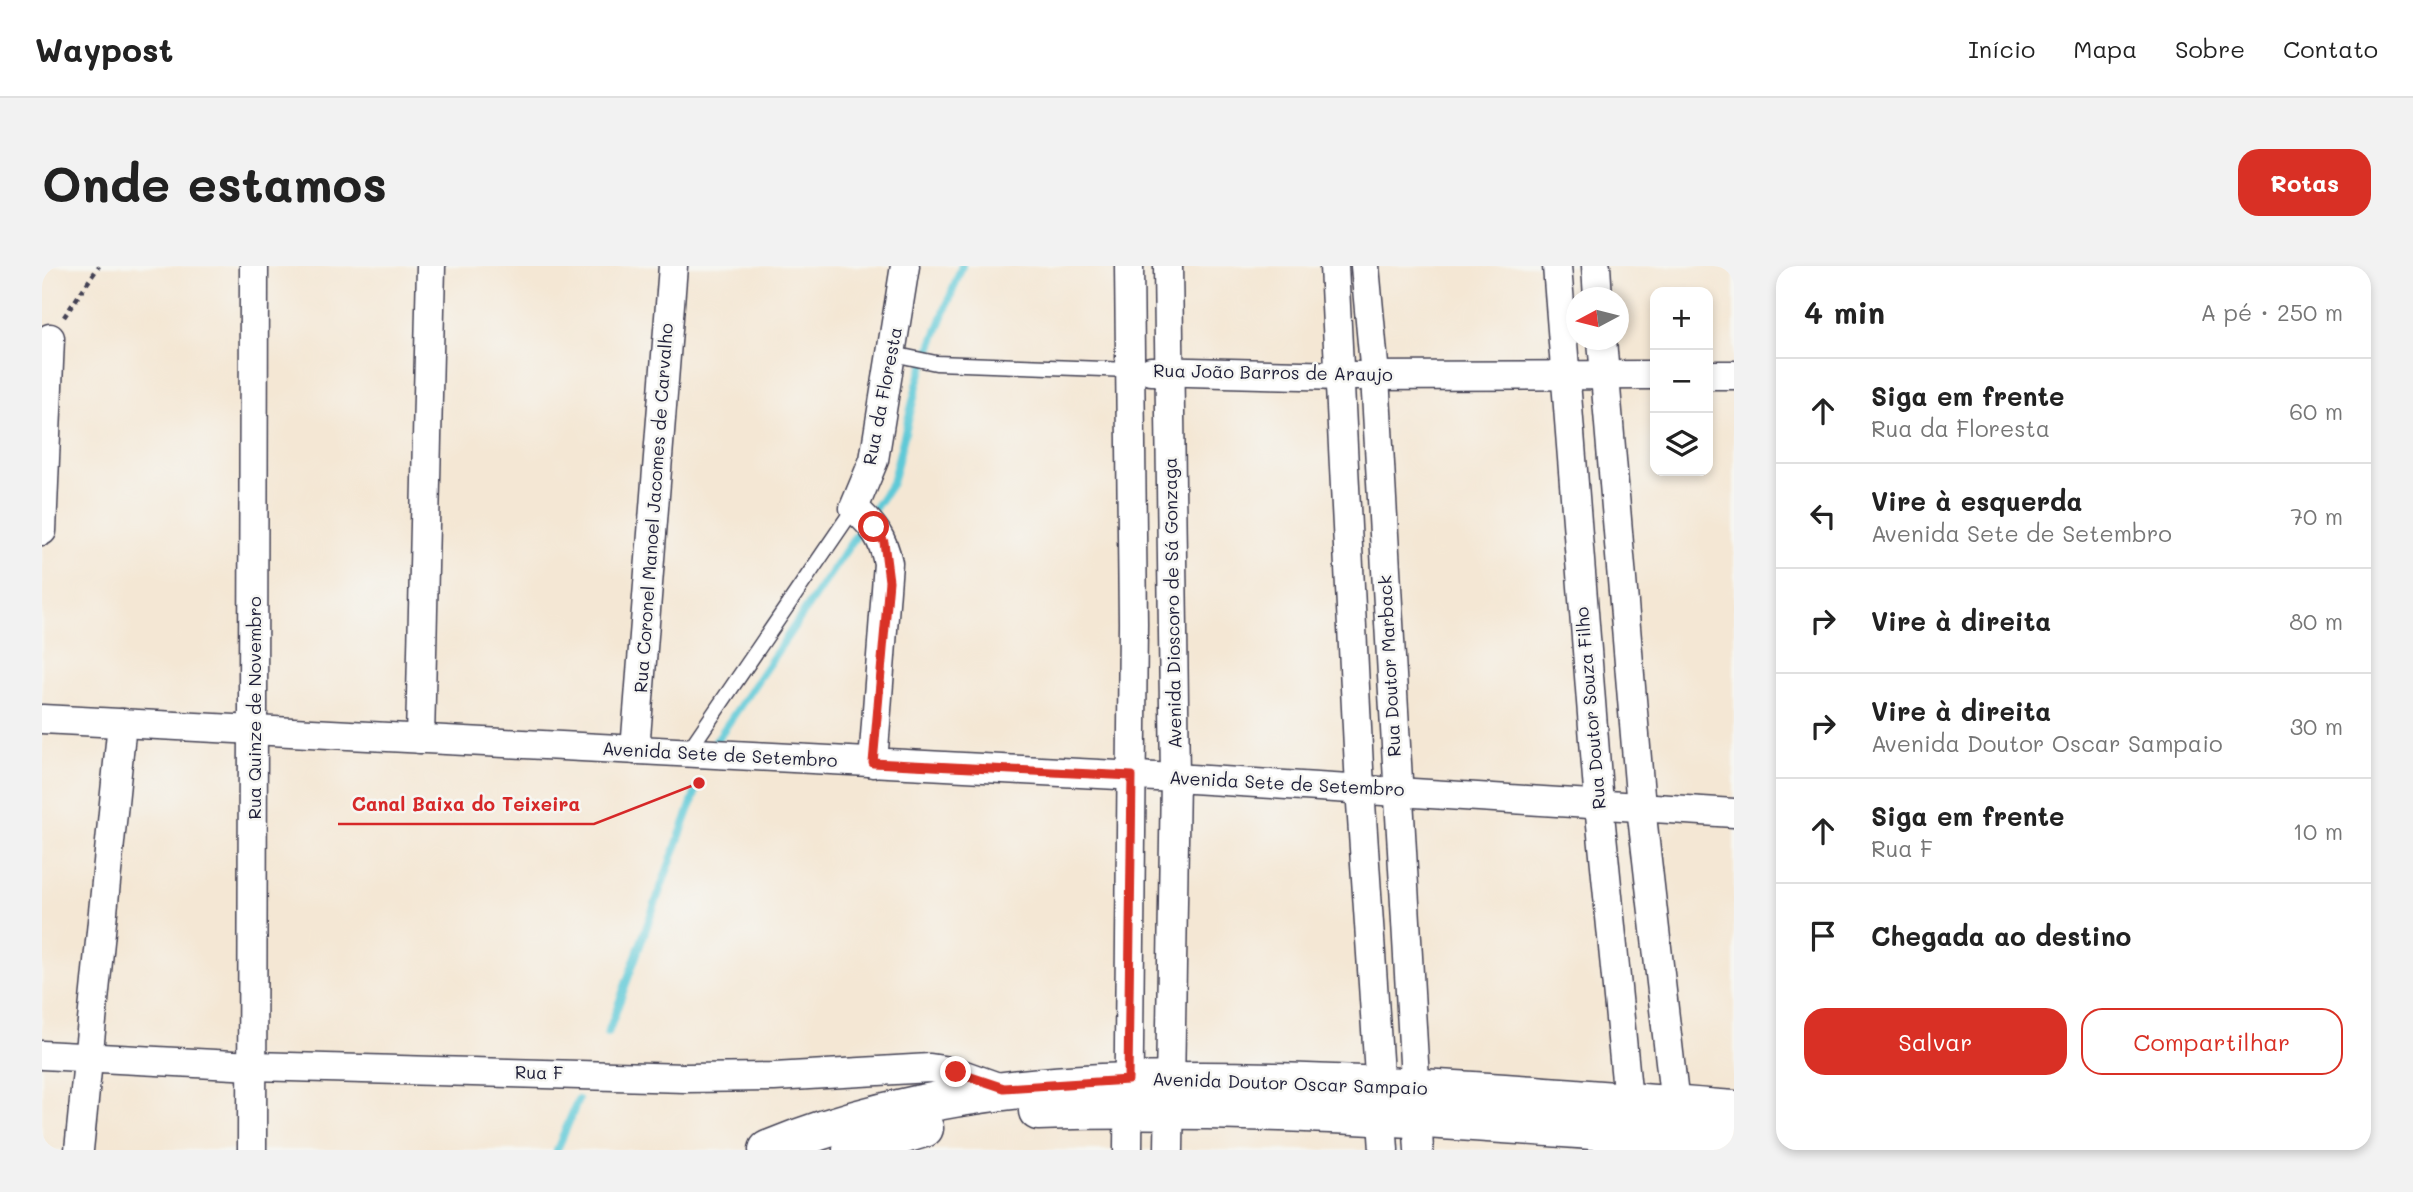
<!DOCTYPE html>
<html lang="pt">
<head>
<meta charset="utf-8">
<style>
	body { margin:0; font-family:Mali,sans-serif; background:#f2f2f2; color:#222 }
	.controls { position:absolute; right:21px; top:21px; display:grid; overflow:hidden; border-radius:14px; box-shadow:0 4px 10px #0003 }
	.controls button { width:63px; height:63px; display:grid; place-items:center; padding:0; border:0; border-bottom:2px solid #e0e0e0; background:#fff; color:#222; font:35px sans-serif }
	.compass { position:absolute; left:1524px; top:21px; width:63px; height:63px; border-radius:50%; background:#fff; box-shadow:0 4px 10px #0003; rotate:263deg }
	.stop { position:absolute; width:21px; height:21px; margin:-16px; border:5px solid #d93025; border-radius:50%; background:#fff }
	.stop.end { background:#d93025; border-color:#fff; box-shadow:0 2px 7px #0008 }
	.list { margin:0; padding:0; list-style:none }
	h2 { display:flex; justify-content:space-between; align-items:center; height:91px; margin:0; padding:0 28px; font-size:30px }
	h2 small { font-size:23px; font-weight:400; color:#767676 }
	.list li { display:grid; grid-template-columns:46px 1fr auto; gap:21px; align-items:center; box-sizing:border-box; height:105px; padding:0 28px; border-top:2px solid #e0e0e0 }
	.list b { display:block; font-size:26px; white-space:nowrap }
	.list p { margin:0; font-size:23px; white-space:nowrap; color:#767676 }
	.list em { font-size:23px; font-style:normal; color:#767676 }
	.actions { display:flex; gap:14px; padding:21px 28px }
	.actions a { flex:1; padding:16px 0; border:2px solid #d93025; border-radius:21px; text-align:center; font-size:24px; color:#d93025 }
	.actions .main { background:#d93025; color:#fff }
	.icon { flex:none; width:38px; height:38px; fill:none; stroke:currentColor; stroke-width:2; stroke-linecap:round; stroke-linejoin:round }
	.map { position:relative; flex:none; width:1692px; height:884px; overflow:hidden; border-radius:21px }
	header { display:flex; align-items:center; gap:42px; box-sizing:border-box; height:98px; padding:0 35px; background:#fff; border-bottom:2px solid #e0e0e0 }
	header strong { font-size:33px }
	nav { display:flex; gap:38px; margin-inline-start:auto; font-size:24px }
	.intro { display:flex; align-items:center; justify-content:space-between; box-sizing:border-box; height:168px; padding:0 42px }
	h1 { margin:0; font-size:49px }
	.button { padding:18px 32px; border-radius:21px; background:#d93025; color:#fff; font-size:24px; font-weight:700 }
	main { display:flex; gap:42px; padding:0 42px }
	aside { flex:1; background:#fff; border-radius:21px; box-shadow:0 4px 10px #0003 }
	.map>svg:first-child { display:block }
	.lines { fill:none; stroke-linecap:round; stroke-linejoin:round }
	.stream { stroke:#5ec9d7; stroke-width:8 }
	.service-casing { stroke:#424052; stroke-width:17 }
	.minor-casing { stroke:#424052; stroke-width:31 }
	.secondary-casing { stroke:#424052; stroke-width:41 }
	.path { stroke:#424052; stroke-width:4.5; stroke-dasharray:5 5; stroke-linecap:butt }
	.service { stroke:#fff; stroke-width:14 }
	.minor { stroke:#fff; stroke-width:28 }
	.secondary { stroke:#fff; stroke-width:38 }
	.route { stroke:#d93025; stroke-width:9 }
	.labels { text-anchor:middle; stroke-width:5; stroke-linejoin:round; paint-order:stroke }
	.street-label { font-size:18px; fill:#22223b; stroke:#f6f6f2 }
	.leader { fill:none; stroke:#d62828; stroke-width:2.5 }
	.callout-dot { fill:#d62828; stroke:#f6f6f2; stroke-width:2.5 }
	.callout-label { font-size:19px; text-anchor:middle; font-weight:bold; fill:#d62828; stroke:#f6f6f2; stroke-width:5; stroke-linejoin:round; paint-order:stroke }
</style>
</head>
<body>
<header>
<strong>Waypost</strong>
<nav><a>Início</a><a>Mapa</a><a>Sobre</a><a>Contato</a></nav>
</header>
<div class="intro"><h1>Onde estamos</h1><a class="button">Rotas</a></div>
<main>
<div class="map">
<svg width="1692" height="884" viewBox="0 0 1692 884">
	<rect width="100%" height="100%" fill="#f6f6f2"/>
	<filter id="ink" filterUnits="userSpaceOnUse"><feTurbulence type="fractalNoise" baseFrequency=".0143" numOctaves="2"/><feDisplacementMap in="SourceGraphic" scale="14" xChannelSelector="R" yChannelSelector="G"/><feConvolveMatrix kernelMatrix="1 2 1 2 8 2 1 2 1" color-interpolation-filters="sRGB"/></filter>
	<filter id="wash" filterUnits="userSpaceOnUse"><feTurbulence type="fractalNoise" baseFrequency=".00686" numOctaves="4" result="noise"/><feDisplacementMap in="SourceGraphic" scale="28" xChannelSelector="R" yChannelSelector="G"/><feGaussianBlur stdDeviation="1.57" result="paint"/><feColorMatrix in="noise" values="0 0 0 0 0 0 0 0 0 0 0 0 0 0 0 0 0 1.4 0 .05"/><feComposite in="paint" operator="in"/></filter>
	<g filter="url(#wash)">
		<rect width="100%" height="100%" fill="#f4e7d4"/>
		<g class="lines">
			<g class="stream">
				<path d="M 674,475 L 850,217 L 877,112 L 920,0"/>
				<path d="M 566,767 L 657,517"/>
				<path d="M 515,884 L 536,834"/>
			</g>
		</g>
	</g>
	<g filter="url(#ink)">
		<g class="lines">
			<g class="service-casing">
				<g id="service">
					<path d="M 851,88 L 894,97 L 1088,104"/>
					<path d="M 645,487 L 812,242"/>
				</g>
			</g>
			<g class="minor-casing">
				<g id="minor">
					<path d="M 1126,0 L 1133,512 L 1127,884"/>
					<path d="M 1292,0 L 1318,522 L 1342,884"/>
					<path d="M 1323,0 L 1333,110 L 1377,884"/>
					<path d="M 1515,0 L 1557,538 L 1588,855"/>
					<path d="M 1554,0 L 1556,32"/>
					<path d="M 1560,74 L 1599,541 L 1635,857"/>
					<path d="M 1109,105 L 1300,110 L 1613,109"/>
					<path d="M 1666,109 L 1692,109"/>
					<path d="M 0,265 L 8,72"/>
					<path d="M 0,453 L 1133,512 L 1692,547"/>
					<path d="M 378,473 L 389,0"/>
					<path d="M 593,484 L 631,0"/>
					<path d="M 831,497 L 846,297 C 841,272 831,259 812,242 L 832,194 L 863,0"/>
					<path d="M 0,789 L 211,800 L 643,812 L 732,811 L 888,802 L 914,806 L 962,823"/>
					<path d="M 37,884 L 80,457"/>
					<path d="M 210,884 L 212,0"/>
					<path d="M 1086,884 L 1091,357 L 1087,0"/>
				</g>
			</g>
			<g class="secondary-casing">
				<g id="secondary">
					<path d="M 996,845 C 1229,838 1460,857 1692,875"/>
					<path d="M 726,884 C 887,817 1061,812 1232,816 C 1386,820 1539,832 1692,844"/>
					<path d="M 810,884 L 882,862"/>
				</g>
			</g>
			<path class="path" d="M 22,51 L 57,0"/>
			<use href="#service" class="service"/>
			<use href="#minor" class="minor"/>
			<use href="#secondary" class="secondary"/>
		</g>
	</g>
	<g class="lines" filter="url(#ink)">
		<path class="route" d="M 832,261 L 842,276 L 847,315 L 831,497 L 1090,510 L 1086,814 L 962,822 L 914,806"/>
	</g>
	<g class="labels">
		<g class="street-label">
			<text transform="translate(1231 107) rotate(1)" y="6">Rua João Barros de Araujo</text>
			<text transform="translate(841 130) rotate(-79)" y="6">Rua da Floresta</text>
			<text transform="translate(612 242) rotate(-86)" y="6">Rua Coronel Manoel Jacomes de Carvalho</text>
			<text transform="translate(1131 337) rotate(-91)" y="6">Avenida Dioscoro de Sá Gonzaga</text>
			<text transform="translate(1348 400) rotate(-93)" y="6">Rua Doutor Marback</text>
			<text transform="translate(213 442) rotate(-90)" y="6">Rua Quinze de Novembro</text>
			<text transform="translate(1549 442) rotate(-95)" y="6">Rua Doutor Souza Filho</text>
			<text transform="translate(678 489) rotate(3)" y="6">Avenida Sete de Setembro</text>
			<text transform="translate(1245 518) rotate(3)" y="6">Avenida Sete de Setembro</text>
			<text transform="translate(497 807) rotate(1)" y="6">Rua F</text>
			<text transform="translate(1248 818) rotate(2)" y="6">Avenida Doutor Oscar Sampaio</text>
		</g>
	</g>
	<path class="leader" d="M657 517L552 558H296"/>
	<circle class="callout-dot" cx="657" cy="517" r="7"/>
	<g class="callout-label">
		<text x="424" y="545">Canal Baixa do Teixeira</text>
	</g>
</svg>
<div class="controls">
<button>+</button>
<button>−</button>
<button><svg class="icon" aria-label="layers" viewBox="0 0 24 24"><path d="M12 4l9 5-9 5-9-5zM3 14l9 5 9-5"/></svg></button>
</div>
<svg class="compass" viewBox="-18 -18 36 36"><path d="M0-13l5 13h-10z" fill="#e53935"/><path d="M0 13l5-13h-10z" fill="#767676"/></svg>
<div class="stop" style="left:832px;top:261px"></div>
<div class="stop end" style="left:914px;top:806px"></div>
</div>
<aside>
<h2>4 min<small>A pé · 250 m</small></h2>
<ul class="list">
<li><svg class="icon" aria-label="ahead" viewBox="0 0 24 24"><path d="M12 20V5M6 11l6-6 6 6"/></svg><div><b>Siga em frente</b><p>Rua da Floresta</p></div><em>60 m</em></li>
<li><svg class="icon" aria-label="left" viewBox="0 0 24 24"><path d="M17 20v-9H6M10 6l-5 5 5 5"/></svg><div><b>Vire à esquerda</b><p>Avenida Sete de Setembro</p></div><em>70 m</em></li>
<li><svg class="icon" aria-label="right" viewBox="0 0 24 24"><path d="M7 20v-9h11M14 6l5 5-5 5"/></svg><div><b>Vire à direita</b></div><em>80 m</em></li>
<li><svg class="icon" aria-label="right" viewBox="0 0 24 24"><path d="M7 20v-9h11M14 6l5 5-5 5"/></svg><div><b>Vire à direita</b><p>Avenida Doutor Oscar Sampaio</p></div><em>30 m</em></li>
<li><svg class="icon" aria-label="ahead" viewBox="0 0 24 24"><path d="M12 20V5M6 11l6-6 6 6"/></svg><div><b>Siga em frente</b><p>Rua F</p></div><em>10 m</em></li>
<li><svg class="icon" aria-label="arrive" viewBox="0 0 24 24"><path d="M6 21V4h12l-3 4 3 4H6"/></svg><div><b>Chegada ao destino</b></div></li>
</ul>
<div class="actions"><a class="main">Salvar</a><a>Compartilhar</a></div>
</aside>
</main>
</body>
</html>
